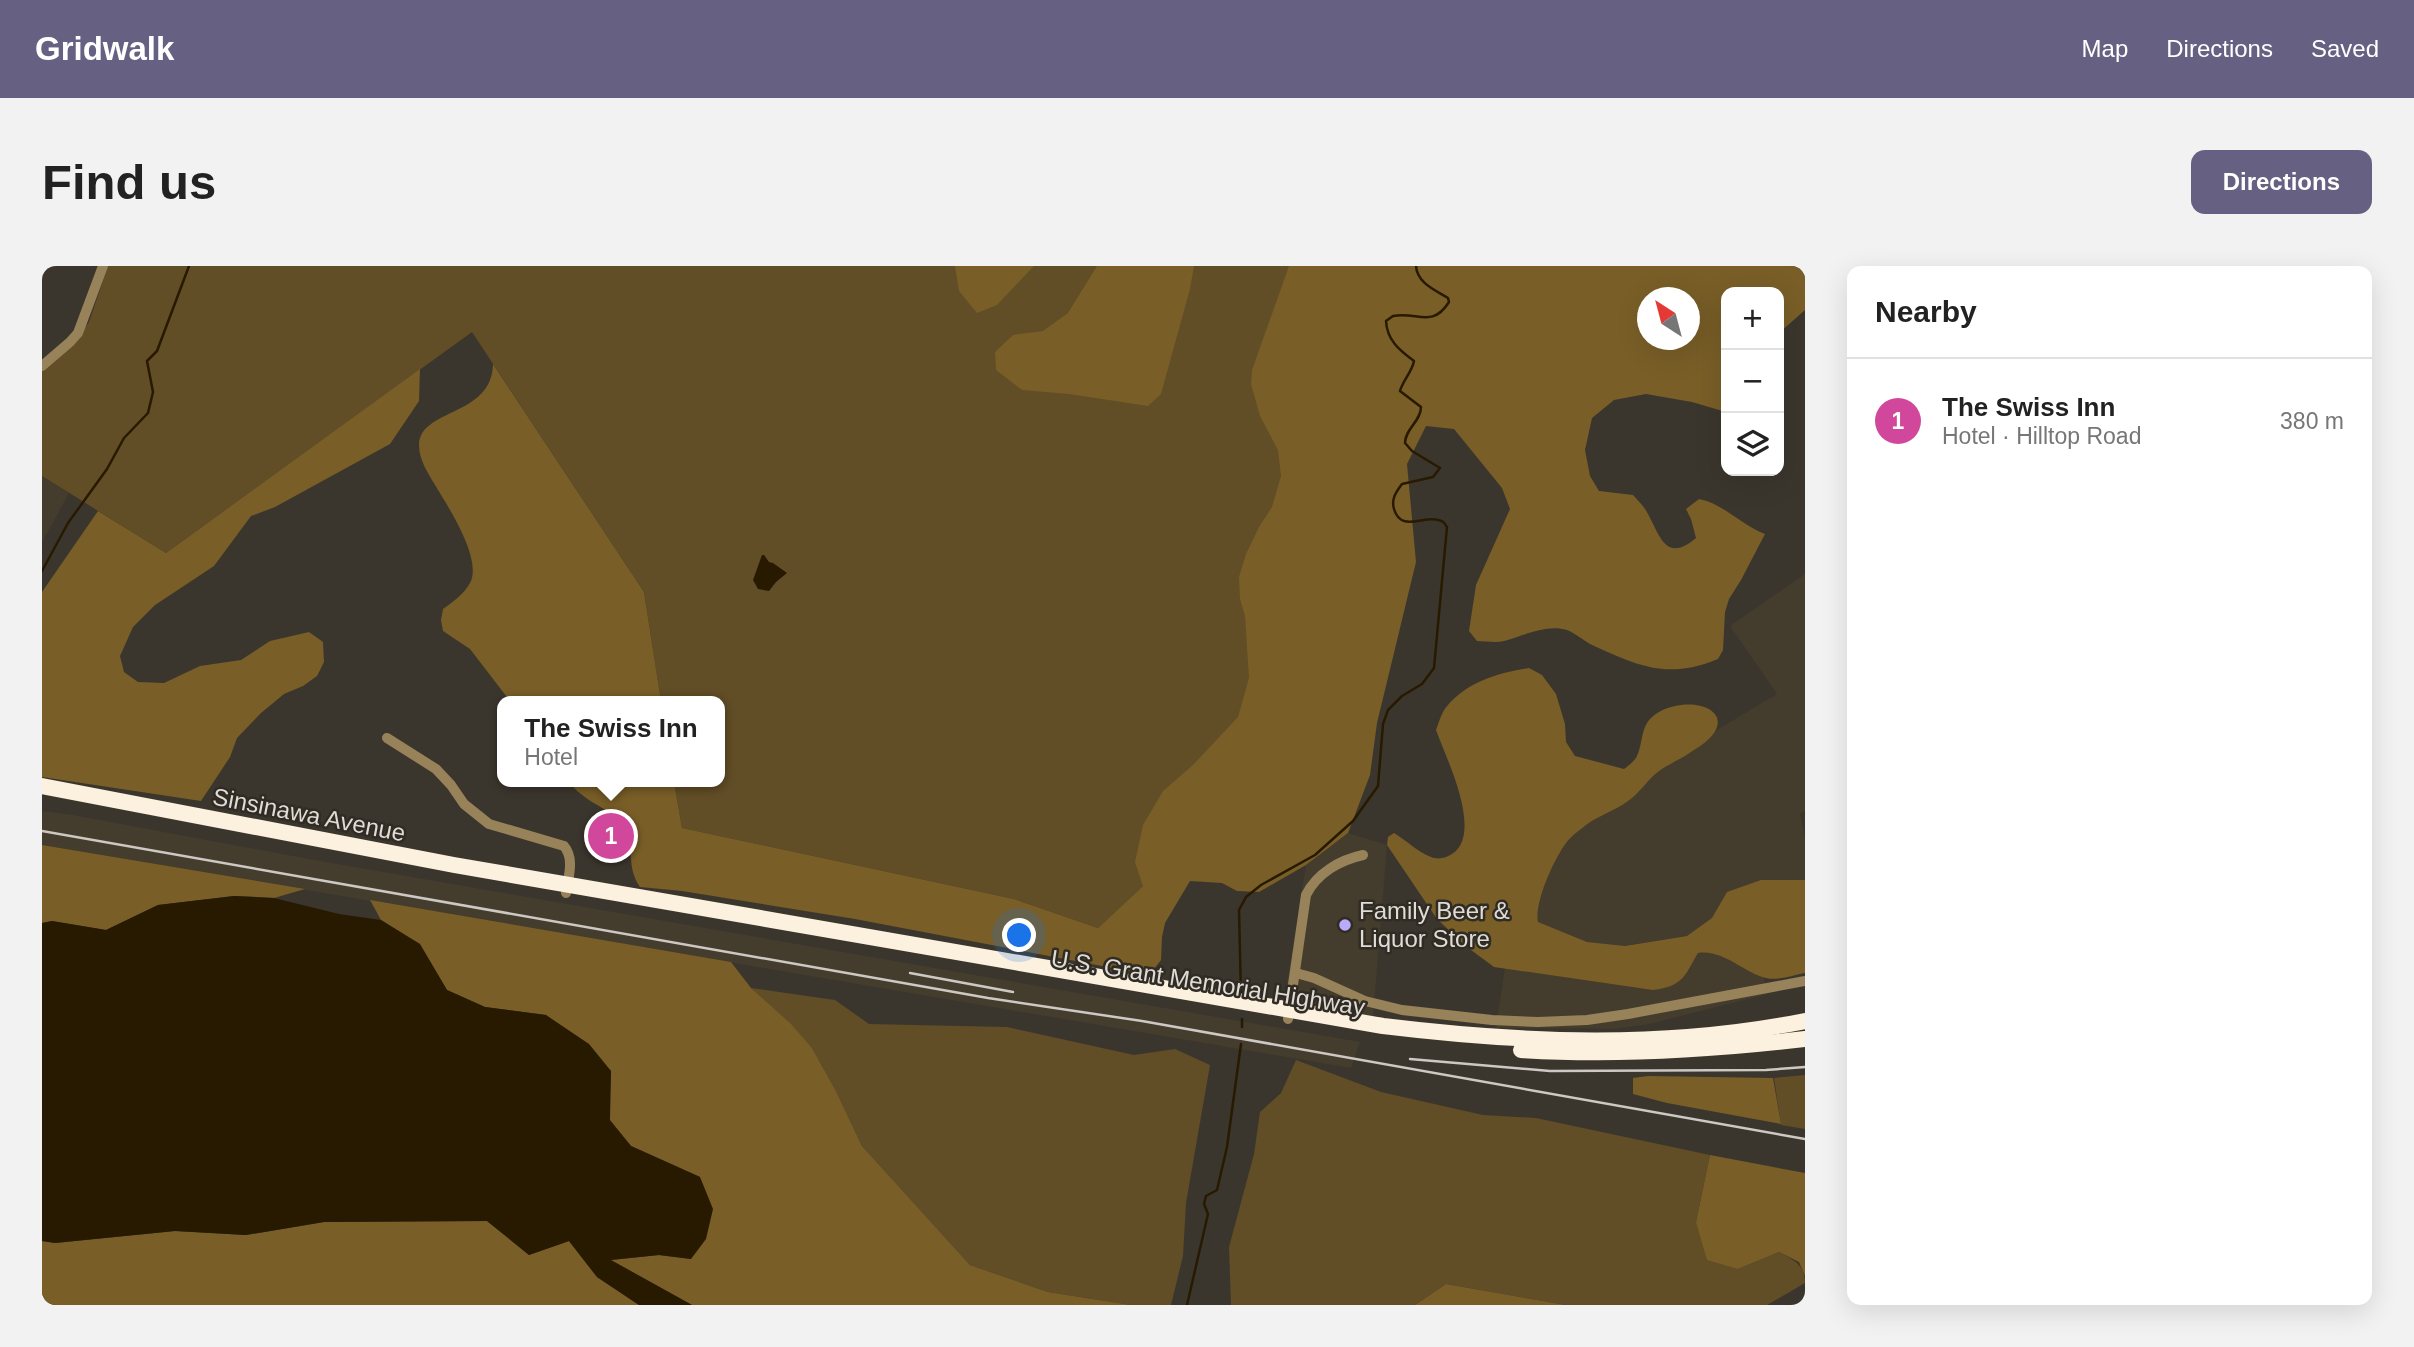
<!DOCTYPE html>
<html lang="en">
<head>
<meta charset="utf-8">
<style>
	body { margin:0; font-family:Helvetica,sans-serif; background:#f2f2f2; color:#222 }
	.controls { position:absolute; right:21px; top:21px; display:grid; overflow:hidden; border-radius:14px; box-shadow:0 7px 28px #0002 }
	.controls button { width:63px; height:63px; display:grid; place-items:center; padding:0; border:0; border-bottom:2px solid #e0e0e0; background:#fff; color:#222; font:35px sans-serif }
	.compass { position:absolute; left:1595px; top:21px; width:63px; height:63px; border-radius:50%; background:#fff; box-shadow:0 7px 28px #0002; rotate:324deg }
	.you { position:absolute; left:978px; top:670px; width:24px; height:24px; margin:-18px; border:5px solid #fff; border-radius:50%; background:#1a73e8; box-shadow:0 0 0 10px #1a73e833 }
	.badge { display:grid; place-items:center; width:46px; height:46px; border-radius:50%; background:#666082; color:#fff; font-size:23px; font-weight:700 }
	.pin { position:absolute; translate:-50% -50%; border:4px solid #fff; box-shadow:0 2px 7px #0006 }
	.popup { position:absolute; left:455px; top:430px; width:228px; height:91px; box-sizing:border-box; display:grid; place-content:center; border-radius:14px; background:#fff; filter:drop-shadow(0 2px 5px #0005); font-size:23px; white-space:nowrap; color:#767676 }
	.popup b { font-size:26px; color:#222 }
	.popup::after { content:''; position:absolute; left:50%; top:100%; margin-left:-14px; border:14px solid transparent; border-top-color:#fff }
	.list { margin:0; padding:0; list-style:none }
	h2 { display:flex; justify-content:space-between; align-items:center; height:91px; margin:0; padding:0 28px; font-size:30px }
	h2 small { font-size:23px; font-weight:400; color:#767676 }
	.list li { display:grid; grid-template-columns:46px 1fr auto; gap:21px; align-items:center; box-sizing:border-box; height:126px; padding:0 28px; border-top:2px solid #e0e0e0 }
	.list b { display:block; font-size:26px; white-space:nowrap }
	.list p { margin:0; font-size:23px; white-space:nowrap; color:#767676 }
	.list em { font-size:23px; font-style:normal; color:#767676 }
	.icon { flex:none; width:38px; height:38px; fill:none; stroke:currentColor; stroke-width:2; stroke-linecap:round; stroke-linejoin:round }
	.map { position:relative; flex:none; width:1763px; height:1039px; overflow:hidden; border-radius:14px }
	header { display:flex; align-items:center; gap:42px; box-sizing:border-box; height:98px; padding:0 35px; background:#666082; color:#fff }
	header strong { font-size:33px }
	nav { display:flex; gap:38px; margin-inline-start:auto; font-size:24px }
	.intro { display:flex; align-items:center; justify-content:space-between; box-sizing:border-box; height:168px; padding:0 42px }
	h1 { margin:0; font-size:49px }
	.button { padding:18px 32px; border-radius:14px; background:#666082; color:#fff; font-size:24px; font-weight:700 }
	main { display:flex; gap:42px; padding:0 42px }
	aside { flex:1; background:#fff; border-radius:14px; box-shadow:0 7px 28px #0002 }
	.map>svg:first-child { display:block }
	.built { fill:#443c2d }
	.green { fill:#614d26 }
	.forest { fill:#795e27; fill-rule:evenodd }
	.water { fill:#281a00 }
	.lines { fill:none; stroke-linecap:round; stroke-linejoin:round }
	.stream { stroke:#281a00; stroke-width:2.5 }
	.minor { stroke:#988259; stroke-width:10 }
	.highway { stroke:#fcf1de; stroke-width:16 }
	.rail { stroke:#cdc8c3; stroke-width:2.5 }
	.poi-dot { fill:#b9abf7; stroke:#312c23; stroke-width:2.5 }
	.labels { text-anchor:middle; stroke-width:5; stroke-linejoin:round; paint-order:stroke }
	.street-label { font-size:24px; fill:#dfdbd6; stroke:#312c23 }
	.poi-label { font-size:24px; fill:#dfdbd6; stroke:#312c23; text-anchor:start }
</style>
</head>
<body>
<header>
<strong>Gridwalk</strong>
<nav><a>Map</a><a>Directions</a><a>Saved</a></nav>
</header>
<div class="intro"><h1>Find us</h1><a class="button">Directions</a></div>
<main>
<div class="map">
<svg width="1763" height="1039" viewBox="0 0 1763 1039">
	<rect width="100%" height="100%" fill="#3b362d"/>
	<g class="built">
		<path d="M 0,210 L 27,227 L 0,276 Z"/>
		<path d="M 1763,308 L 1763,545 L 1758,548 L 1763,573 L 1763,651 L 1520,690 L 1481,643 L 1528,552 L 1735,428 L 1688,360 Z"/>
		<path d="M 0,545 L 31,549 L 272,594 L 1318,776 L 1309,802 L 0,579 Z"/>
		<path d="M 1306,567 L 1345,579 L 1331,751 L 1242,736 L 1264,599 Z"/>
		<path d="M 1661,681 L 1719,702 L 1726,728 L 1607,758 L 1573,763 L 1454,762 L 1463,702 L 1601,722 L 1636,714 Z"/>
	</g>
	<g class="green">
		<path d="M 66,0 L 1267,0 L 1196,532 L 1056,662 L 972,633 L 640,562 L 632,516 L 678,516 L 678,435 L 619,435 L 602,326 L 430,66 L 124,287 L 0,210 L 0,104 L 37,70 L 47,56 Z"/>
		<path d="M 709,722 L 793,734 L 827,758 L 965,761 L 1092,789 L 1133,783 L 1168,799 L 1144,937 L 1141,990 L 1129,1039 L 1089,1039 L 1006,1026 L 928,999 L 820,880 L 794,825 L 770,782 Z"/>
		<path d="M 1254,794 L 1339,826 L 1441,849 L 1494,852 L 1668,889 L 1654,956 L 1696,1003 L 1737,986 C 1751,994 1763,998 1763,1017 L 1725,1039 L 1524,1039 L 1404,1018 L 1373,1039 L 1189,1039 L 1187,981 L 1212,888 L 1218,846 L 1239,827 Z"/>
		<path d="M 1763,809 L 1763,863 L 1739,859 L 1732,812 Z"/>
	</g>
	<g class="forest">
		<path d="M 913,0 L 992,0 L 955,39 L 935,47 L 917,25 Z"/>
		<path d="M 1055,0 L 1152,0 L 1148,23 L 1119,128 L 1106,140 L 1027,128 L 980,124 L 954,104 L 953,86 L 971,69 L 1001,65 L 1026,47 Z"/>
		<path d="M 1247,0 L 1763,0 L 1763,44 L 1737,67 L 1737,26 L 1684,26 L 1684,146 L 1650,136 L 1604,128 L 1572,134 L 1550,152 L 1543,184 L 1548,210 L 1557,225 L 1591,229 C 1595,234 1600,238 1603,243 C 1617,264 1621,300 1654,272 L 1649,253 L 1644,243 L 1657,233 C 1682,238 1699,259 1723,268 L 1699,314 L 1687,333 L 1683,346 L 1681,384 L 1676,393 C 1625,414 1596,400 1548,378 C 1541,374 1533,367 1525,364 C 1503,358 1482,370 1462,375 C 1454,377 1444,375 1435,375 L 1427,365 L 1434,319 L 1468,243 L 1460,222 L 1412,163 L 1384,160 L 1365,198 L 1374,296 L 1335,457 L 1328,509 L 1306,567 L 1264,599 L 1217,626 L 1195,625 L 1180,617 L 1148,615 L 1123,657 L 1120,671 L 1119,694 L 1112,703 L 1102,708 L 813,653 L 640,625 L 598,621 C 583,599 594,582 583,562 C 574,546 553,540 539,528 C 534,525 531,520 527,516 L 632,516 L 640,562 L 972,633 L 1056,662 L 1101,620 L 1093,596 L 1101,559 L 1121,525 L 1151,499 L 1196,451 L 1207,412 L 1203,350 L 1198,333 L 1197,311 L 1204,288 L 1217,261 L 1230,241 L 1239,210 L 1236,184 L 1218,150 L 1209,118 L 1210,104 ZM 1605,32 L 1647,32 L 1647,74 L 1605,74 Z"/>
		<path d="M 451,98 L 602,326 L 619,435 L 468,435 L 428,383 L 401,365 L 399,354 L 401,343 C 411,336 422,328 428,317 C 441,293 405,239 393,219 C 386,207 377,194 377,179 C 378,142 450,151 451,98 Z"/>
		<path d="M 378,103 L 377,135 L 348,178 L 233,241 L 209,250 L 172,300 L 113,339 L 91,361 L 78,390 L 82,406 L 96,416 L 122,417 L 158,400 L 199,394 L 228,375 L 267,366 L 281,376 L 282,396 L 275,410 L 261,420 L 242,428 L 219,447 L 195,472 L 188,491 L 159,535 L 0,511 L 0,326 L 56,245 L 124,287 Z"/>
		<path d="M 1487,402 L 1500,409 L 1514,428 L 1523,458 L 1524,476 L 1533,490 L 1582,503 C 1586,500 1591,496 1594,492 C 1603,475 1596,458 1617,446 C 1657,425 1708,452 1649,486 C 1639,493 1627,498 1617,505 C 1605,514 1598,527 1586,535 C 1573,545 1557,549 1544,559 C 1538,564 1529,570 1524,577 C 1512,593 1492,637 1496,656 L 1545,676 L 1583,680 L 1645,670 L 1670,652 L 1685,626 L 1719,614 L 1763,614 L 1763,707 C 1752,709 1735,715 1724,712 C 1702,707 1681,683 1656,687 C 1642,711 1641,720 1611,724 L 1452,701 L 1425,681 L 1395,653 L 1345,579 L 1346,571 L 1352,567 C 1364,574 1377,587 1389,591 C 1396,594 1404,592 1410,588 C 1442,567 1404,492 1394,464 C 1397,456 1400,445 1406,439 C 1427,415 1456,407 1487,402 Z"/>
		<path d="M 0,579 L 263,623 L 232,632 L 192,630 L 116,639 L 64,664 L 10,655 L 0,657 Z"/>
		<path d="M 328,634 L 689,696 L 709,722 L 749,758 L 770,782 L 794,825 L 820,880 L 928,999 L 1006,1026 L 1089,1039 L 650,1039 L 568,994 L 617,989 L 649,993 L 658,911 L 589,880 L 567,854 L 569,805 L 504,749 L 443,741 L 405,724 L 378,679 L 339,654 Z"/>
		<path d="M 1606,810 L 1731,812 L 1739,858 L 1625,837 L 1591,828 L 1591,812 Z"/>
		<path d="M 1668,889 L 1763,907 L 1763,1010 L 1757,996 L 1737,986 L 1696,1003 L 1665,994 L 1654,956 Z"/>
		<path d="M 445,955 L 487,989 L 527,975 L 555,1011 L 597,1039 L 0,1039 L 0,975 L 13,977 L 133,965 L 204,969 L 282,956 Z"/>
		<path d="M 1404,1018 L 1524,1039 L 1373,1039 Z"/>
	</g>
	<g class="water">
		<path d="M 720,289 L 722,289 L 727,296 L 731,297 L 745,307 L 734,316 L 727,325 L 716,323 L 711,314 Z"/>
		<path d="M 192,630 L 232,632 L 297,648 L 339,654 L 378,678 L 405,724 L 443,741 L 504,749 L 547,778 L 569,805 L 568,854 L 589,880 L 658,911 L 671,943 L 664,973 L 649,993 L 617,989 L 569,994 L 650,1039 L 597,1039 L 555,1011 L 527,975 L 487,989 L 445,955 L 282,956 L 204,969 L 133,965 L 13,977 L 0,975 L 0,657 L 10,655 L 64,664 L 116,639 Z"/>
	</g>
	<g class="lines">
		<g class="stream">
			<path d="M 0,305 L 26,257 L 65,203 L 82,172 L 106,147 L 111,126 L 105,95 L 115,85 L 147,0"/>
			<path d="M 1199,729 L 1197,644 L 1204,631 L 1219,619 L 1273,589 L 1311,555 L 1336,520 L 1341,458 L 1346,444 L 1360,430 L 1380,418 L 1392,402 L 1405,261 C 1402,257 1402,255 1396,254 C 1382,249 1359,267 1352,243 C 1349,233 1354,226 1360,218 L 1391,211 L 1398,202 L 1370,185 L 1363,177 C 1363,163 1379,155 1379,141 L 1358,125 C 1361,114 1370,106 1372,95 C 1357,84 1345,74 1344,55 L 1351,50 C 1375,45 1390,63 1407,36 L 1406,32 C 1393,24 1375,17 1374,0"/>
			<path d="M 1200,761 L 1200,753"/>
			<path d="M 1145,1039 L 1166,948 L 1162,938 L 1164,930 L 1175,924 L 1185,881 L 1199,778"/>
		</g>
		<g class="minor">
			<path d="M 0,100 L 28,76 L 36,67 L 61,0"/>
			<path d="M 345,472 L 394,503 L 409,519 L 422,538 L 447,558 L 522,580 C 533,593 526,612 524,627"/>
			<path d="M 1254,707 L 1272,712 L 1323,735 L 1360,744 L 1450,754 L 1496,756 L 1545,754 L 1586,748 L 1763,715"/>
			<path d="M 1246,753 L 1264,629 C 1275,607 1298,594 1321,589"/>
		</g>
		<g class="highway">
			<path d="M 0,520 L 412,599 L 1341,760 C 1481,777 1623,783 1763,755"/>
			<path d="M 1479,784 C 1574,790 1669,784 1763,773"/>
		</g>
		<g class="rail">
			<path d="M 0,565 L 946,732 L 1100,755 L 1763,873"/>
			<path d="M 868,707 L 971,726"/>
			<path d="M 1368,793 L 1508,805 L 1724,804 L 1763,801"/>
		</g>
	</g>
	<circle class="poi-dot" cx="1303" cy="659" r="7"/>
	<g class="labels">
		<g class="street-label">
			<text transform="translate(267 549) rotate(11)" y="8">Sinsinawa Avenue</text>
			<text transform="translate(1166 717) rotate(9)" y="8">U.S. Grant Memorial Highway</text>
		</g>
		<g class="poi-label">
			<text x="1317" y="653">Family Beer &amp;<tspan x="1317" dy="28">Liquor Store</tspan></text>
		</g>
	</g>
</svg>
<div class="controls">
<button>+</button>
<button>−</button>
<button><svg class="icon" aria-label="layers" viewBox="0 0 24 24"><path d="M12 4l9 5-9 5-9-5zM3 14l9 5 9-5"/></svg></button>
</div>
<svg class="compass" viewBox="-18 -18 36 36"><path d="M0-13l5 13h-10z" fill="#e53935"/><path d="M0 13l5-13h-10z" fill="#767676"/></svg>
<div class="you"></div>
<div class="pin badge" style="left:569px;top:570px;background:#d1479c">1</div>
<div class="popup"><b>The Swiss Inn</b>Hotel</div>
</div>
<aside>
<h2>Nearby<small></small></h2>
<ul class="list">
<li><span class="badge" style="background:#d1479c">1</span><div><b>The Swiss Inn</b><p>Hotel · Hilltop Road</p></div><em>380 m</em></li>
</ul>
</aside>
</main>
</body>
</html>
